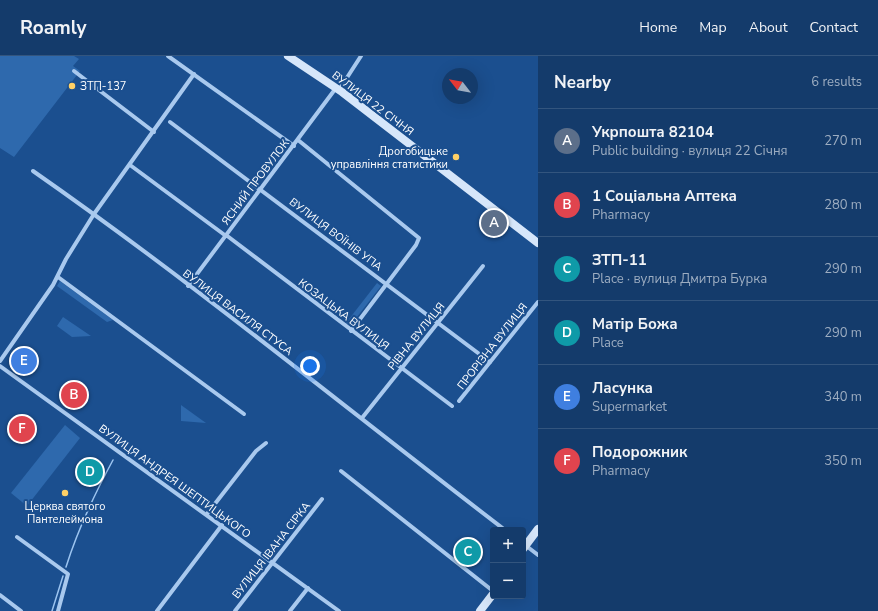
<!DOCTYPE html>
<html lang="en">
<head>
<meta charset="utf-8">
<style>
	body { margin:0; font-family:"Nunito Sans",sans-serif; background:#214673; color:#f1f3f6 }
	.controls { position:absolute; right:12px; bottom:12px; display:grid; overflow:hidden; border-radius:4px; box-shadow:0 4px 16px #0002 }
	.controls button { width:36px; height:36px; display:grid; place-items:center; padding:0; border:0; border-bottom:1px solid #33557e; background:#143b6b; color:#f1f3f6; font:20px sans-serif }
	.compass { position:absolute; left:442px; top:12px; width:36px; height:36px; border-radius:50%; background:#143b6b; box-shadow:0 4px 16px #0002; rotate:301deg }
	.you { position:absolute; left:310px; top:310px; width:14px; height:14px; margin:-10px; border:3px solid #fff; border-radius:50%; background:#1a73e8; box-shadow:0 0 0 6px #1a73e833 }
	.badge { display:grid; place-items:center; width:26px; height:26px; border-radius:50%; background:#bca0f2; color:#fff; font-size:13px; font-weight:700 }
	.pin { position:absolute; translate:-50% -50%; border:2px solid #fff; box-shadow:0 1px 4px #0006 }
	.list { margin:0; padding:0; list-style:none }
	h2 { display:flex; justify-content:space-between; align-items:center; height:52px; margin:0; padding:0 16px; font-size:17px }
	h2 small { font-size:13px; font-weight:400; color:#9dadc1 }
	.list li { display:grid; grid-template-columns:26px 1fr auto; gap:12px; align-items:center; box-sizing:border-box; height:64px; padding:0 16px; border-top:1px solid #33557e }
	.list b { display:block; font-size:15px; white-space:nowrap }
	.list p { margin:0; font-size:13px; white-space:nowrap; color:#9dadc1 }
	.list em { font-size:13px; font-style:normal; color:#9dadc1 }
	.map { position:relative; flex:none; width:538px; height:555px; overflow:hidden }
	header { display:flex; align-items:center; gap:24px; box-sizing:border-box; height:56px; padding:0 20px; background:#143b6b; border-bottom:1px solid #33557e }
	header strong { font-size:19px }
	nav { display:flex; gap:22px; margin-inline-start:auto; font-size:14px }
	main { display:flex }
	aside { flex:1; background:#143b6b }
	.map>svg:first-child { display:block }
	.green { fill:#2e69ad }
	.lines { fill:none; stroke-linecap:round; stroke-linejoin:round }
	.stream { stroke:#9cc4f0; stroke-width:1.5 }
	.street { stroke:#a9c9ee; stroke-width:4 }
	.secondary { stroke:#d6e6fa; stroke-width:8 }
	.poi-dot { fill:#ffd166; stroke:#1b4f8f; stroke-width:1.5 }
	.labels { text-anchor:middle; stroke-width:4; stroke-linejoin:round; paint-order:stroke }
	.poi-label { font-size:11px; fill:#fff; stroke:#1b4f8f; text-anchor:start }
	.street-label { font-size:11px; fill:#fff; stroke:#1b4f8f }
</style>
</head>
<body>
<header>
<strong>Roamly</strong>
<nav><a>Home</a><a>Map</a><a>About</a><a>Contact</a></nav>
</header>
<main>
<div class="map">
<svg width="538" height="555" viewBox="0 0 538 555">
	<rect width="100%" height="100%" fill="#1b4f8f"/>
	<g class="green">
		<path d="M 0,0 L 74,0 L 79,3 L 73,10 L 80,15 L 14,101 L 0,92 Z"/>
		<path d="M 60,225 L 113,264 L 107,266 L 57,230 Z"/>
		<path d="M 377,227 L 381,230 L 350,270 L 346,267 Z"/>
		<path d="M 63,261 L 91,280 L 72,281 L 57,270 Z"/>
		<path d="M 181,349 L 206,367 L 181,365 Z"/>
		<path d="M 65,369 L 80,382 L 27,450 L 11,437 Z"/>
	</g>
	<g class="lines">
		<g class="stream">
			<path d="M 66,511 C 78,473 94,439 113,404"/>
			<path d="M 52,555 L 63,520"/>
		</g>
		<g class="street">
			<path d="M 168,0 L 294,90"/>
			<path d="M 74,15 L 154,76"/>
			<path d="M 339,34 L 361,0"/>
			<path d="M 170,66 L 490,306"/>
			<path d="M 298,84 L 419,182 L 416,189 L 351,275"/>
			<path d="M 130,109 L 226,180"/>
			<path d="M 33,115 C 195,228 348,354 505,474"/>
			<path d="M 226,179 L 452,350"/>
			<path d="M 58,221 L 244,358"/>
			<path d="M 188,230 L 336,32"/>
			<path d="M 0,305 L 53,229 L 66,203 L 94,158 L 194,18"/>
			<path d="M 0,310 L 339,555"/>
			<path d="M 459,345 L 538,246"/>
			<path d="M 362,362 L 483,210"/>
			<path d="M 341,415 L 493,535"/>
			<path d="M 207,458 L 256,395 L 266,387"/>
			<path d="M 17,481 L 68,518 L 58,555"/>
			<path d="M 525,489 L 538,499"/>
			<path d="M 0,539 L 21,555"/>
			<path d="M 157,555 L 222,469"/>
			<path d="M 235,555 L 322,443"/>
			<path d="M 290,555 L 308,532"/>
		</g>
		<g class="secondary">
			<path d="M 288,0 L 342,36 L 538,187"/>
			<path d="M 523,493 L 538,473"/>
			<path d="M 480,555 L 493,538"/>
		</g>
	</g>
	<g class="poi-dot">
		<circle cx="72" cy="30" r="4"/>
		<circle cx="456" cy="101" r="4"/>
		<circle cx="65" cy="437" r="4"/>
	</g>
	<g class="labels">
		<g class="poi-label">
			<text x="80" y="34">ЗТП-137</text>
			<text x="448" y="99" text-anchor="end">Дрогобицьке<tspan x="448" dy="13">управління статистики</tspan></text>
			<text x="65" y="454" text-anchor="middle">Церква святого<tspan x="65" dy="13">Пантелеймона</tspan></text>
		</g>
		<g class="street-label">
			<text transform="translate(373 47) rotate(37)" y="4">ВУЛИЦЯ 22 СІЧНЯ</text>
			<text transform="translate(255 126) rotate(-53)" y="4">ЯСНИЙ ПРОВУЛОК</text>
			<text transform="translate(336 178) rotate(37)" y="4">ВУЛИЦЯ ВОЇНІВ УПА</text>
			<text transform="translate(238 256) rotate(37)" y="4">ВУЛИЦЯ ВАСИЛЯ СТУСА</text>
			<text transform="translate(344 258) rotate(37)" y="4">КОЗАЦЬКА ВУЛИЦЯ</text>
			<text transform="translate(416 280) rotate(-51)" y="4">РІВНА ВУЛИЦЯ</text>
			<text transform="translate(492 290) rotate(-52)" y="4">ПРОРІЗНА ВУЛИЦЯ</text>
			<text transform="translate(175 425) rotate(36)" y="4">ВУЛИЦЯ АНДРЕЯ ШЕПТИЦЬКОГО</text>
			<text transform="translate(271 494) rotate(-52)" y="4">ВУЛИЦЯ ІВАНА СІРКА</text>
		</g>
	</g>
</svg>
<div class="controls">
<button>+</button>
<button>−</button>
</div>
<svg class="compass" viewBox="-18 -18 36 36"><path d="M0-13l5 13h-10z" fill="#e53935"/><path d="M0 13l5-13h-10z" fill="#9dadc1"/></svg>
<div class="you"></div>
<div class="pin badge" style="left:494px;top:167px;background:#5c6f8a">A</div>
<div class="pin badge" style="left:74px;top:339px;background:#e0444e">B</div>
<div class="pin badge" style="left:468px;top:496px;background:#0f9aa8">C</div>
<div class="pin badge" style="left:90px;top:416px;background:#0f9aa8">D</div>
<div class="pin badge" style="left:24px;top:305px;background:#3f7fe0">E</div>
<div class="pin badge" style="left:22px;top:373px;background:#e0444e">F</div>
</div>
<aside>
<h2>Nearby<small>6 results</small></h2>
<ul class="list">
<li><span class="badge" style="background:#5c6f8a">A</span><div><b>Укрпошта 82104</b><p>Public building · вулиця 22 Січня</p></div><em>270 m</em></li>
<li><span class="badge" style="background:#e0444e">B</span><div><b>1 Соціальна Аптека</b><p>Pharmacy</p></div><em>280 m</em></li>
<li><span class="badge" style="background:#0f9aa8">C</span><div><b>ЗТП-11</b><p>Place · вулиця Дмитра Бурка</p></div><em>290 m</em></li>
<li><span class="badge" style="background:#0f9aa8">D</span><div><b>Матір Божа</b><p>Place</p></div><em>290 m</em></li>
<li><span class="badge" style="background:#3f7fe0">E</span><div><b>Ласунка</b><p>Supermarket</p></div><em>340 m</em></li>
<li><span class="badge" style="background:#e0444e">F</span><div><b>Подорожник</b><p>Pharmacy</p></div><em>350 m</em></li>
</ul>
</aside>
</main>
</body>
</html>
